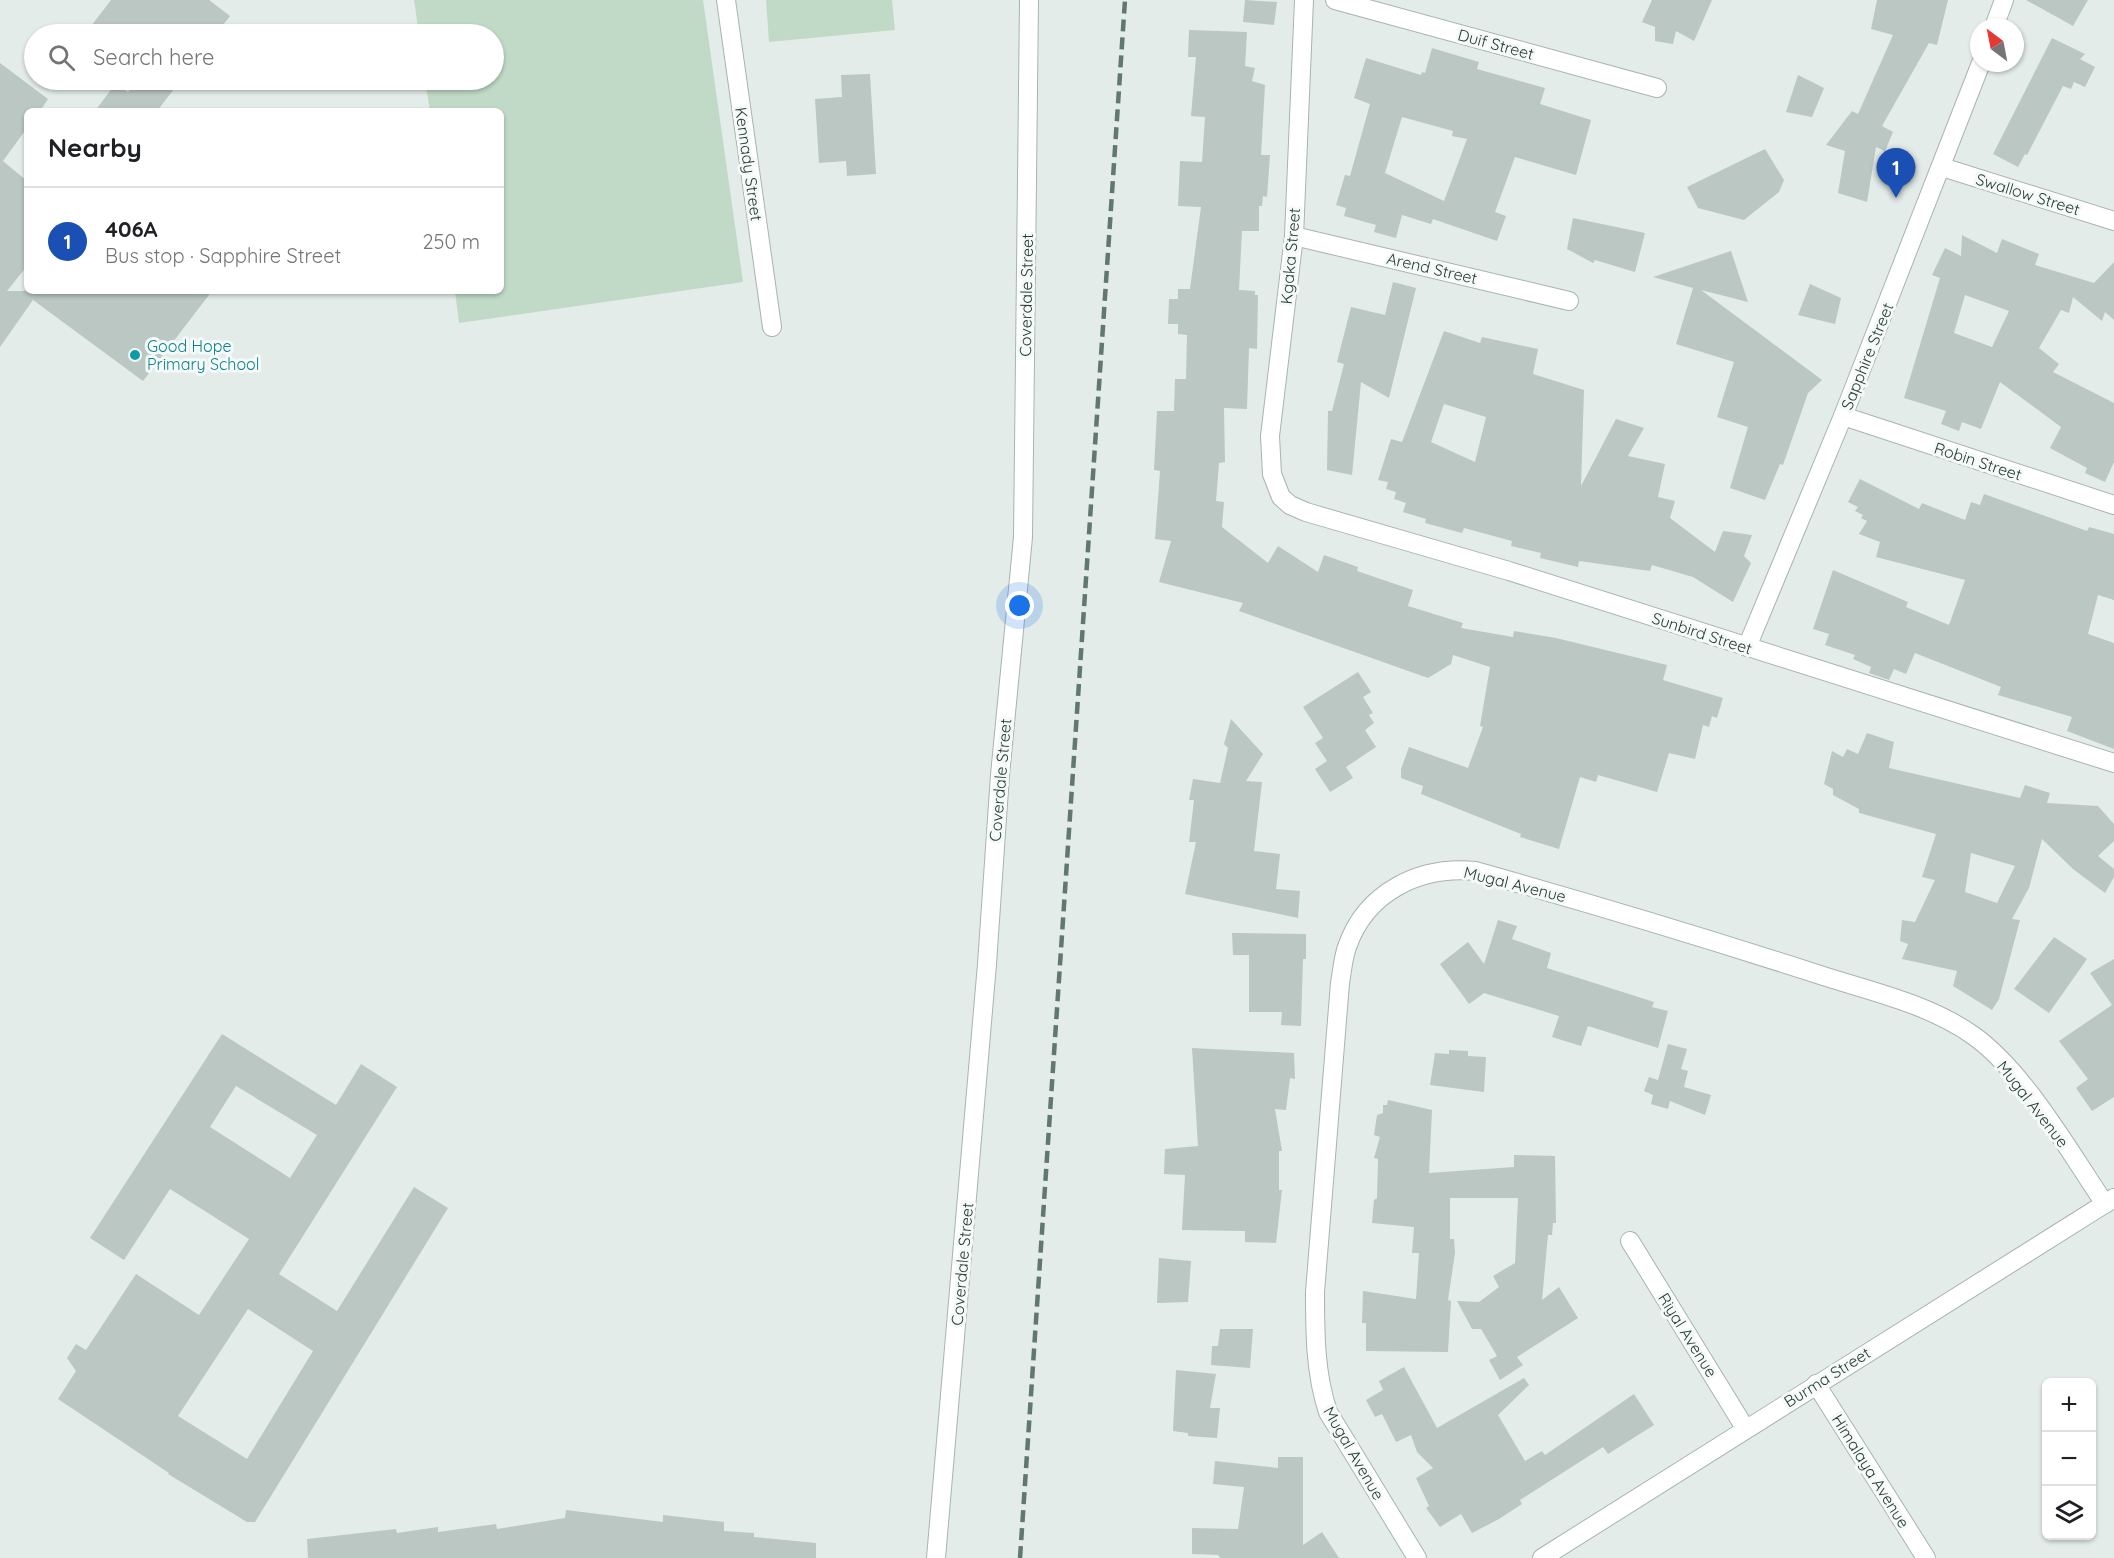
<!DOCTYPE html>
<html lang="en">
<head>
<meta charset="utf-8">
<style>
	body { margin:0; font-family:Quicksand,sans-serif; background:#f2f2f2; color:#202124 }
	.controls { position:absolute; right:18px; bottom:18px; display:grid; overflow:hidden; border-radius:9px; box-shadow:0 2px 4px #0004 }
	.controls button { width:54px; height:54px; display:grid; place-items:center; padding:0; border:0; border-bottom:2px solid #e0e0e0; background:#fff; color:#202124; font:30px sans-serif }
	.compass { position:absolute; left:1970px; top:18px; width:54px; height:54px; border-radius:50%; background:#fff; box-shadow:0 2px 4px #0004; rotate:328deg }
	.you { position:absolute; left:1020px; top:606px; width:21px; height:21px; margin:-15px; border:4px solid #fff; border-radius:50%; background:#1a73e8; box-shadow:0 0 0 9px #1a73e833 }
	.badge { display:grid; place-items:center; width:39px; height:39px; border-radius:50%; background:#111827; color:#fff; font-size:20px; font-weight:700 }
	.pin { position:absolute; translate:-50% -50px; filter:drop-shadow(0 2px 3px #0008) }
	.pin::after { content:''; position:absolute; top:32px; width:21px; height:18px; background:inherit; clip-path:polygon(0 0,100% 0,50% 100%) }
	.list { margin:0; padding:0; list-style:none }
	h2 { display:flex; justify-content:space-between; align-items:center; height:78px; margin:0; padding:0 24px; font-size:26px }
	h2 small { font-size:20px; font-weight:400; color:#757577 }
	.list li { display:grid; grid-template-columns:39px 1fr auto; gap:18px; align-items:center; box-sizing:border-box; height:108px; padding:0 24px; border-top:2px solid #e0e0e0 }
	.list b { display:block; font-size:22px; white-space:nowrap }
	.list p { margin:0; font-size:20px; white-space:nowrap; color:#757577 }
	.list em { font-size:20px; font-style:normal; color:#757577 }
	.icon { flex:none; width:33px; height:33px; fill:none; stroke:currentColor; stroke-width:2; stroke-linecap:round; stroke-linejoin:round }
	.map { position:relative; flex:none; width:2114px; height:1558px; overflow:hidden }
	.search { position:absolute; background:#fff; box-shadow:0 2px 4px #0004; left:24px; top:24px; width:480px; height:66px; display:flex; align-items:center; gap:15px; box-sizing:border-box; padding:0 21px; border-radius:33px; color:#757577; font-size:22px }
	.panel { position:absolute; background:#fff; box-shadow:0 2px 4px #0004; left:24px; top:108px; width:480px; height:186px; border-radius:9px }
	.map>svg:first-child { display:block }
	.grass { fill:#c0dac7 }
	.building { fill:#bac7c2; fill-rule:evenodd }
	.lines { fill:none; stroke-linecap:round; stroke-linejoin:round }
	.minor-casing { stroke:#a7b4b0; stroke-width:20 }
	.minor { stroke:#fff; stroke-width:18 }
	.rail { stroke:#617771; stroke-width:4.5; stroke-dasharray:12 6; stroke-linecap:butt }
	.culture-dot { fill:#0f9aa8; stroke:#f5f9f7; stroke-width:2 }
	.labels { text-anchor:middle; stroke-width:6; stroke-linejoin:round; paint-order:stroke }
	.street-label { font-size:16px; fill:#263c36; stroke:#f5f9f7 }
	.culture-label { font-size:16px; fill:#0d838f; stroke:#f5f9f7; text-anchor:start }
</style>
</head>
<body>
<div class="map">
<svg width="2114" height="1558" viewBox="0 0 2114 1558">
	<rect width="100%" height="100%" fill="#e4ece9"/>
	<g class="grass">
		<path d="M 414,0 L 703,0 L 743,282 L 459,323 L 455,291 L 501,291 L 501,111 L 430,111 L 425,80 L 494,80 L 494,34 L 419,34 Z"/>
		<path d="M 766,0 L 892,0 L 895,30 L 769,42 Z"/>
	</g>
	<g class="building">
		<path d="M 111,0 L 209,0 L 230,16 L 216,34 L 85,34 Z"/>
		<path d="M 1245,0 L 1277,2 L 1274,25 L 1243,22 Z"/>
		<path d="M 1652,0 L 1712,0 L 1694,41 L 1676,31 L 1673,44 L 1655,41 L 1655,27 L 1642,22 Z"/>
		<path d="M 1877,0 L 1948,0 L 1937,45 L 1929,43 L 1882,126 L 1893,132 L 1885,151 L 1876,147 L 1867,202 L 1838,193 L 1845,151 L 1826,145 L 1852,111 L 1858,114 L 1893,35 L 1871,29 Z"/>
		<path d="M 2026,0 L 2088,0 L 2073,26 Z"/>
		<path d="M 1189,30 L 1247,32 L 1245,66 L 1255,68 L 1252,81 L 1265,85 L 1261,155 L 1270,155 L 1267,197 L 1263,196 L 1262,206 L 1259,206 L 1259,231 L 1242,231 L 1239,290 L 1255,291 L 1255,295 L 1258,295 L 1257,349 L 1249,348 L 1247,409 L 1224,408 L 1225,462 L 1219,463 L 1216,501 L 1224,502 L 1222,527 L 1268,563 L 1278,546 L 1318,572 L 1324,555 L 1358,567 L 1357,571 L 1413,590 L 1408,606 L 1463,623 L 1461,628 L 1513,637 L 1514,631 L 1556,638 L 1667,665 L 1663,680 L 1723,698 L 1717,718 L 1712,716 L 1709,727 L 1703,725 L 1695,759 L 1669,753 L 1657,792 L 1598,775 L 1596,782 L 1580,777 L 1559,849 L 1520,837 L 1521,834 L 1421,794 L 1423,786 L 1401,778 L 1401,769 L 1409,747 L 1468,768 L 1483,727 L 1480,726 L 1490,667 L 1453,655 L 1451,664 L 1428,678 L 1239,611 L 1243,603 L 1159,582 L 1171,541 L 1155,539 L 1160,471 L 1154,470 L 1157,411 L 1174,411 L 1175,379 L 1186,379 L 1187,335 L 1178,334 L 1178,324 L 1168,324 L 1169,299 L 1178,299 L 1178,289 L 1190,289 L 1201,207 L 1178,206 L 1180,161 L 1202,162 L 1205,117 L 1191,116 L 1196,57 L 1188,57 Z"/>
		<path d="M 2052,38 L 2085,54 L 2080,59 L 2095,67 L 2085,87 L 2074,82 L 2071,89 L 2063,86 L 2027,155 L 2025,154 L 2018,167 L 1993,154 Z"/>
		<path d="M 1432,48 L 1479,62 L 1477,69 L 1545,88 L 1540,104 L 1591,120 L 1576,175 L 1515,157 L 1495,212 L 1506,216 L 1497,241 L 1433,219 L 1431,224 L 1402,215 L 1396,238 L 1374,232 L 1376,225 L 1344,216 L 1346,208 L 1336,205 L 1345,175 L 1350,176 L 1370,104 L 1354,98 L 1366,58 L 1421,75 L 1422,72 L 1425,73 ZM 1402,117 L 1453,131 L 1452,136 L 1467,139 L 1444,201 L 1385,173 Z"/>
		<path d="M 0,63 L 48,99 L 40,111 L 27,111 L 27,128 L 3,161 L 27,181 L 27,266 L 7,291 L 212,291 L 143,381 L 33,300 L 0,347 Z"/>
		<path d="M 870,74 L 876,174 L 847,176 L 846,161 L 819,163 L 815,99 L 842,97 L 841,75 Z"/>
		<path d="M 1798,75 L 1824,88 L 1812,117 L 1786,112 Z"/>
		<path d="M 138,80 L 181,80 L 157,111 L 95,111 L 116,83 L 128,92 Z"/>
		<path d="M 1765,149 L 1784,180 L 1779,192 L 1744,220 L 1698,208 L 1687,187 Z"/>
		<path d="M 1573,218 L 1645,233 L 1635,272 L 1595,260 L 1593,263 L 1567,249 Z"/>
		<path d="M 1962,235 L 1997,253 L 2002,239 L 2039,254 L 2035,265 L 2094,283 L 2114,262 L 2114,320 L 2105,312 L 2102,321 L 2073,297 L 2069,313 L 2061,310 L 2039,348 L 2059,364 L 2053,372 L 2114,403 L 2114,462 L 2105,482 L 2085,473 L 2087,468 L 2050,448 L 2061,427 L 2000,382 L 1981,429 L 1962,422 L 1959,431 L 1941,424 L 1946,411 L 1904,398 L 1940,278 L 1932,275 L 1945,248 L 1961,256 ZM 1965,295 L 2009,311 L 1992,347 L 1954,333 Z"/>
		<path d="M 1731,251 L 1748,302 L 1701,290 L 1822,380 L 1808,393 L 1783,465 L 1780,464 L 1765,500 L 1730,488 L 1748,427 L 1717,417 L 1734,362 L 1676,344 L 1693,288 L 1653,277 Z"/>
		<path d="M 1393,282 L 1416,288 L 1389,398 L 1361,382 L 1352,475 L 1327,470 L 1328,411 L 1332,411 L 1344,364 L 1337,362 L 1351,307 L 1385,315 Z"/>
		<path d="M 1810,284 L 1841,298 L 1835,324 L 1798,315 Z"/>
		<path d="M 1444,331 L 1480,343 L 1482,337 L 1538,349 L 1533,374 L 1584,390 L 1581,486 L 1616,419 L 1644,428 L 1628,456 L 1665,464 L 1658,497 L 1675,501 L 1670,518 L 1715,552 L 1723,531 L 1752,535 L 1744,556 L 1751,563 L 1733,602 L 1693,577 L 1652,565 L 1650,571 L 1579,561 L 1578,567 L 1540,558 L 1541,553 L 1511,546 L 1512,541 L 1464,528 L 1462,533 L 1425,523 L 1426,519 L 1403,512 L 1406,503 L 1394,499 L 1396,492 L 1386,489 L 1388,482 L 1378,480 L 1391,439 L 1402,442 ZM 1444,404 L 1486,417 L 1475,462 L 1431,442 Z"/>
		<path d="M 1860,479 L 1919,509 L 1922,503 L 1965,520 L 1971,502 L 1980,505 L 1984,494 L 2087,531 L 2089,527 L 2114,534 L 2114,600 L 2098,595 L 2088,634 L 2114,643 L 2114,749 L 2067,731 L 2072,717 L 1998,695 L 2001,687 L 1915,653 L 1906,674 L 1894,669 L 1889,680 L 1869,673 L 1871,667 L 1853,659 L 1855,655 L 1825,645 L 1829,634 L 1813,629 L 1833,570 L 1908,602 L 1906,607 L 1949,625 L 1965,580 L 1876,557 L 1880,542 L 1859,534 L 1867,521 L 1861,518 L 1863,515 L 1855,511 L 1858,507 L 1848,502 Z"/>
		<path d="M 1358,672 L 1371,692 L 1363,697 L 1373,713 L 1369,715 L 1374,723 L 1365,730 L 1376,747 L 1346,767 L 1353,778 L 1330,792 L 1315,769 L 1327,761 L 1315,743 L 1323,738 L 1303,707 Z"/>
		<path d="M 1231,719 L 1263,754 L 1246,781 L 1262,782 L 1254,851 L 1280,854 L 1276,889 L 1300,891 L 1298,918 L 1185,894 L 1196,842 L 1189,842 L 1194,800 L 1189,800 L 1193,779 L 1220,783 L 1228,748 L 1224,744 Z"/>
		<path d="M 1867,733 L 1894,742 L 1889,768 L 2020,798 L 2025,785 L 2050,793 L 2047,803 L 2098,806 L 2114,824 L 2114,841 L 2098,856 L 2114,869 L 2114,877 L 2105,893 L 2073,869 L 2042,839 L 2029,888 L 2012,919 L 2020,920 L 1999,999 L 1992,1010 L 1953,986 L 1957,971 L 1902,959 L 1908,944 L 1900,941 L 1902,920 L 1915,922 L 1935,880 L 1922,877 L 1936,834 L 1859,813 L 1859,809 L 1833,795 L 1833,789 L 1824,784 L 1832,751 L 1843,757 L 1847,749 L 1858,754 ZM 1971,853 L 2015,866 L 1997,903 L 1965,892 Z"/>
		<path d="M 1498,920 L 1517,926 L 1512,939 L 1551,953 L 1547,968 L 1654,1002 L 1652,1007 L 1668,1011 L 1658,1048 L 1588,1026 L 1581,1046 L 1552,1037 L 1559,1016 L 1484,993 L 1469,1004 L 1440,964 L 1468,942 L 1484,964 Z"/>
		<path d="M 1232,933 L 1306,934 L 1306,959 L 1303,959 L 1301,1026 L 1281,1025 L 1282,1012 L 1249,1012 L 1249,955 L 1233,955 Z"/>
		<path d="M 2054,937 L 2087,959 L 2049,1013 L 2014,989 Z"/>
		<path d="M 2114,959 L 2114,1097 L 2092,1111 L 2076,1088 L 2088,1079 L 2059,1041 L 2112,1005 L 2090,973 Z"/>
		<path d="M 222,1034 L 336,1105 L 361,1064 L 397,1087 L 279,1274 L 337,1311 L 414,1187 L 448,1208 L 255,1522 L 247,1522 L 168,1474 L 169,1473 L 58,1399 L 76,1371 L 67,1358 L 76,1344 L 86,1350 L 136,1274 L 199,1315 L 249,1239 L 170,1189 L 124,1260 L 90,1238 ZM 236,1086 L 317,1135 L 290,1178 L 210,1127 ZM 248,1309 L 313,1351 L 247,1459 L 178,1416 Z"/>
		<path d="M 1668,1044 L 1687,1049 L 1681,1069 L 1688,1071 L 1684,1087 L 1711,1095 L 1705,1115 L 1670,1101 L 1668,1109 L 1651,1104 L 1653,1095 L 1644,1091 L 1649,1077 L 1658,1080 Z"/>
		<path d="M 1192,1048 L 1294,1053 L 1295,1079 L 1290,1078 L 1286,1110 L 1275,1109 L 1282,1151 L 1279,1151 L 1279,1190 L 1282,1190 L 1276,1243 L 1245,1242 L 1245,1231 L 1182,1230 L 1185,1175 L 1164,1174 L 1165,1149 L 1198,1146 Z"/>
		<path d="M 1449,1050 L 1468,1051 L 1468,1056 L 1486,1057 L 1484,1092 L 1430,1085 L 1435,1053 L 1449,1054 Z"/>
		<path d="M 1388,1100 L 1432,1110 L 1429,1173 L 1514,1167 L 1514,1155 L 1555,1156 L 1556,1223 L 1553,1223 L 1552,1235 L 1548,1235 L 1542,1300 L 1559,1287 L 1578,1318 L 1517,1357 L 1523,1365 L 1500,1380 L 1489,1360 L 1497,1356 L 1481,1329 L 1472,1329 L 1457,1301 L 1479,1302 L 1499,1287 L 1493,1276 L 1515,1263 L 1518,1198 L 1450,1198 L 1450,1239 L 1454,1239 L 1455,1253 L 1448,1300 L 1451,1301 L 1448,1352 L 1366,1351 L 1366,1323 L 1362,1323 L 1363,1291 L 1416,1299 L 1419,1253 L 1412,1253 L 1414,1227 L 1372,1223 L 1374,1200 L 1377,1198 L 1378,1159 L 1374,1158 L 1380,1137 L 1374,1135 L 1377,1115 L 1383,1113 L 1383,1105 L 1387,1105 Z"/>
		<path d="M 1159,1258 L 1191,1261 L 1188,1302 L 1157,1303 Z"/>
		<path d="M 1220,1329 L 1253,1329 L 1250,1368 L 1211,1365 L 1212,1346 L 1218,1346 Z"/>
		<path d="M 1404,1367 L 1437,1428 L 1524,1378 L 1529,1385 L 1498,1415 L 1525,1461 L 1542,1451 L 1545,1455 L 1634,1394 L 1654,1425 L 1608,1454 L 1603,1447 L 1520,1500 L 1522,1504 L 1499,1519 L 1472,1533 L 1461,1514 L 1440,1527 L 1426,1508 L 1429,1506 L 1416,1478 L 1433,1468 L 1417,1452 L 1411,1435 L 1396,1442 L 1382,1414 L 1375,1417 L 1366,1400 L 1383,1390 L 1379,1381 Z"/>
		<path d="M 1176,1370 L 1216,1374 L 1210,1408 L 1220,1408 L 1217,1438 L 1188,1436 L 1188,1433 L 1173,1431 Z"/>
		<path d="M 1278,1457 L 1303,1457 L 1303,1545 L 1322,1532 L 1339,1558 L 1220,1558 L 1218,1555 L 1192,1554 L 1192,1528 L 1238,1529 L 1244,1487 L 1213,1484 L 1215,1461 L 1278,1468 Z"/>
		<path d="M 566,1510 L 663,1522 L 663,1515 L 724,1522 L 724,1531 L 754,1533 L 754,1537 L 816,1543 L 816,1558 L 308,1558 L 307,1539 L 396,1529 L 397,1533 L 438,1527 L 438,1532 L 496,1524 L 497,1529 L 565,1518 Z"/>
	</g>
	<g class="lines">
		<g class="minor-casing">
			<g id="minor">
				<path d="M 726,0 L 772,327"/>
				<path d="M 1304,0 L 1294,236 L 1270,436 L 1272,474 L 1281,497 L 1290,505 L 1306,512 L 1509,571 L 2114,763"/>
				<path d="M 1335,0 L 1657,88"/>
				<path d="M 1994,27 L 2004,0"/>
				<path d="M 1942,167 L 2114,221"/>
				<path d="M 1294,236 L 1569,301"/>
				<path d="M 1843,416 L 2114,505"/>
				<path d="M 1747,647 L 1843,416 L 1981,63"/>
				<path d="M 1630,1241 L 1745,1428"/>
				<path d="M 1816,1384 L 1926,1558"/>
				<path d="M 936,1558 L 987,964 L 1000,775 L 1023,537 L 1029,0"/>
				<path d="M 1417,1558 L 1328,1412 C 1315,1373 1315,1333 1315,1292 L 1340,983 C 1342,972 1343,958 1347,947 C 1366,892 1419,866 1475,871 C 1589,903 1702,937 1814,973 C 1868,991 1928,1003 1974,1036 C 2025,1073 2069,1151 2105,1204"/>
				<path d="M 1542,1558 L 2114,1198"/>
			</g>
		</g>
		<use href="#minor" class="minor"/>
		<path class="rail" d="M 1020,1558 L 1125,0"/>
	</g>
	<circle class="culture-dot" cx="135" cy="355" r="6"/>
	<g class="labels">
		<g class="street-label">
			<text transform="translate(1496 44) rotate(15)" y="6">Duif Street</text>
			<text transform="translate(749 164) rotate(82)" y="6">Kennady Street</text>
			<text transform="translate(2028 194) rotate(17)" y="6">Swallow Street</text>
			<text transform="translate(1290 256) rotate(-85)" y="6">Kgaka Street</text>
			<text transform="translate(1432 268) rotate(13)" y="6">Arend Street</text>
			<text transform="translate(1026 295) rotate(-89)" y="6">Coverdale Street</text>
			<text transform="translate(1867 356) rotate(-68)" y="6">Sapphire Street</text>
			<text transform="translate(1978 461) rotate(18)" y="6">Robin Street</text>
			<text transform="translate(1702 633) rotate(18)" y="6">Sunbird Street</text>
			<text transform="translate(1000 780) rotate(-85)" y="6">Coverdale Street</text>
			<text transform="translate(1515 884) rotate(14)" y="6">Mugal Avenue</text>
			<text transform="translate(2033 1104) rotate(52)" y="6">Mugal Avenue</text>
			<text transform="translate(962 1264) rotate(-85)" y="6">Coverdale Street</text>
			<text transform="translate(1688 1335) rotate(58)" y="6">Riyal Avenue</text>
			<text transform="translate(1827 1377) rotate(-32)" y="6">Burma Street</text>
			<text transform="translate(1354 1453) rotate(60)" y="6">Mugal Avenue</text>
			<text transform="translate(1871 1471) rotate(58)" y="6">Himalaya Avenue</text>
		</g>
		<g class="culture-label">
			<text x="147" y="352">Good Hope<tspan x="147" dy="18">Primary School</tspan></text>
		</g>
	</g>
</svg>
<div class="controls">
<button>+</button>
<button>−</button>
<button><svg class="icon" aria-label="layers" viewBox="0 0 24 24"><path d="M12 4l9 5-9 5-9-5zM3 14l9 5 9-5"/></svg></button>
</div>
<svg class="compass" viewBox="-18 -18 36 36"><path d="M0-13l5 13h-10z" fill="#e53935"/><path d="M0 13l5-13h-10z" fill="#757577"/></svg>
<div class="you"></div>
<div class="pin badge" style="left:1896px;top:198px;background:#1a4fb4">1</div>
<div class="search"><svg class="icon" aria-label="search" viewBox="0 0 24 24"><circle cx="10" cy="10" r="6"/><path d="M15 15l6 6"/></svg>Search here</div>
<section class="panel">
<h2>Nearby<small></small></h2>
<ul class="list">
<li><span class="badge" style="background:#1a4fb4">1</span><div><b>406A</b><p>Bus stop · Sapphire Street</p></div><em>250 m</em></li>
</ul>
</section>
</div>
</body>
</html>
